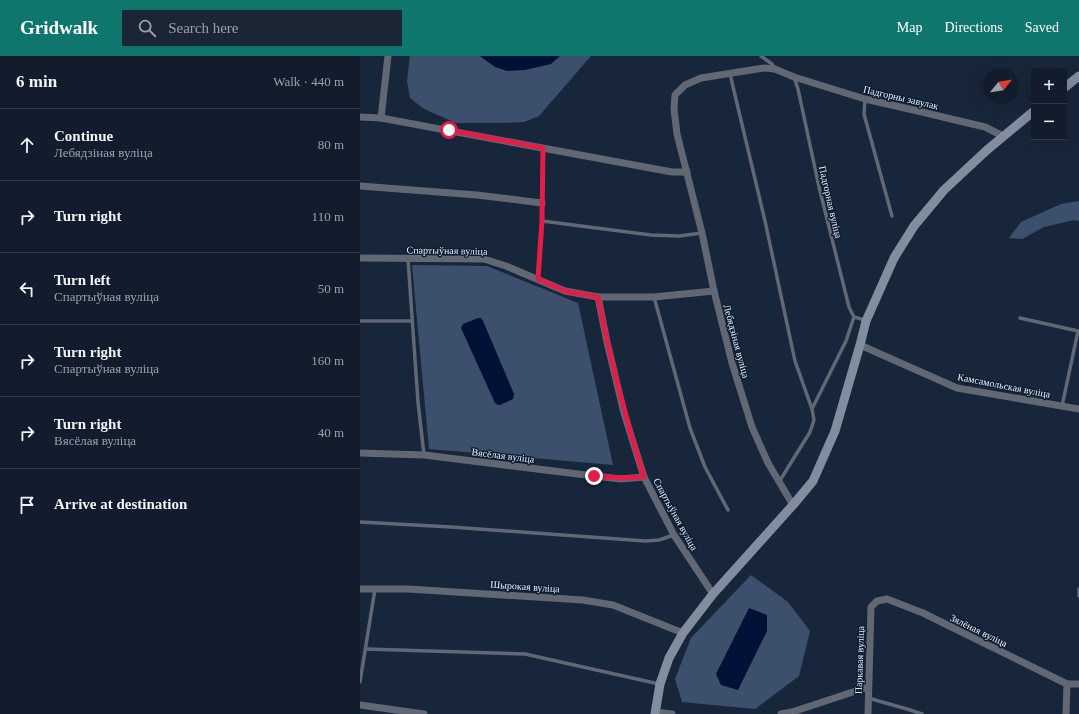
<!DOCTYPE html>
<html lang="en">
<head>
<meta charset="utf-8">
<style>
	body { margin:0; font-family:"Times New Roman",serif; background:#1b2534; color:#f1f3f6 }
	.controls { position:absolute; right:12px; top:12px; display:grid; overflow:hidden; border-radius:0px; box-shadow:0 4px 16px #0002 }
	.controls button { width:36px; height:36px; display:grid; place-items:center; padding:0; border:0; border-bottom:1px solid #313a48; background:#121c2c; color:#f1f3f6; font:20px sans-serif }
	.compass { position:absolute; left:623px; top:12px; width:36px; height:36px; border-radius:50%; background:#121c2c; box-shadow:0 4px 16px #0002; rotate:60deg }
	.stop { position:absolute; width:12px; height:12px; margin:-9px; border:3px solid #e11d48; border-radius:50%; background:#fff }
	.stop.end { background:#e11d48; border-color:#fff; box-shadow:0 1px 4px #0008 }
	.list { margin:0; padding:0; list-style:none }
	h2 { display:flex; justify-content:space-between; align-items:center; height:52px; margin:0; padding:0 16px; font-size:17px }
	h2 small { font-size:13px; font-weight:400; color:#9ca1a9 }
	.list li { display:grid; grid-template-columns:26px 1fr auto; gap:12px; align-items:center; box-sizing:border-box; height:72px; padding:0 16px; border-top:1px solid #313a48 }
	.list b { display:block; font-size:15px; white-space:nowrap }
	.list p { margin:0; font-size:13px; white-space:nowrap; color:#9ca1a9 }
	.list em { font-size:13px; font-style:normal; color:#9ca1a9 }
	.icon { flex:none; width:22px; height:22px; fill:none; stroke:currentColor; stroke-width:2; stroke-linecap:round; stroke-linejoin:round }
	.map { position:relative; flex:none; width:719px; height:658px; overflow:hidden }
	header { display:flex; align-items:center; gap:24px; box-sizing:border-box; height:56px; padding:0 20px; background:#0f766e; color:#fff }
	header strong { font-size:19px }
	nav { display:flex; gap:22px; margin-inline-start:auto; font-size:14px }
	.search { width:280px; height:36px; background:#1b2534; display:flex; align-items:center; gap:10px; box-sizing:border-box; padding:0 14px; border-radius:0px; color:#9ca1a9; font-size:15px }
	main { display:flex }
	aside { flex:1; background:#121c2c }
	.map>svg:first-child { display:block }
	.green { fill:#3c506d }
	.water { fill:#001136 }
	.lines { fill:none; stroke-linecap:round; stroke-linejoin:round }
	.lane { stroke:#616873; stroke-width:3.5 }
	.street { stroke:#616873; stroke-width:7 }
	.secondary { stroke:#828e9f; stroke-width:9 }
	.route { stroke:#e11d48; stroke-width:5 }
	.labels { text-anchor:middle; stroke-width:3; stroke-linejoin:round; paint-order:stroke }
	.street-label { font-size:10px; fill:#eaf2fe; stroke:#0e1d31 }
</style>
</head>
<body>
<header>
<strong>Gridwalk</strong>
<div class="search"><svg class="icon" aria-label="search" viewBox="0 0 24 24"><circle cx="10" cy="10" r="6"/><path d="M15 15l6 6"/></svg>Search here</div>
<nav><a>Map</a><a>Directions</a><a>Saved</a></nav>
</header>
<main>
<aside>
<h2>6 min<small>Walk · 440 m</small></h2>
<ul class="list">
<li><svg class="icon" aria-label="ahead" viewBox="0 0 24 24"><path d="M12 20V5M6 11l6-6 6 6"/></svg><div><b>Continue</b><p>Лебядзіная вуліца</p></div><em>80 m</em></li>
<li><svg class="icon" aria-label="right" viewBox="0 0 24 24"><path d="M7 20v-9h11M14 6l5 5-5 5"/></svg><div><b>Turn right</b></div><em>110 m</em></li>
<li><svg class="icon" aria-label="left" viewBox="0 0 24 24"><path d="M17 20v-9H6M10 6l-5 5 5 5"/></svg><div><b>Turn left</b><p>Спартыўная вуліца</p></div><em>50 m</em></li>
<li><svg class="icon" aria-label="right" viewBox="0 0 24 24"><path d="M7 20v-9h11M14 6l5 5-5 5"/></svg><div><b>Turn right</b><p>Спартыўная вуліца</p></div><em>160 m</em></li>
<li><svg class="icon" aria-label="right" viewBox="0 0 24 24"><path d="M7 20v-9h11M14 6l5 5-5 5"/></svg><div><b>Turn right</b><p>Вясёлая вуліца</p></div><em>40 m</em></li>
<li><svg class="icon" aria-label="arrive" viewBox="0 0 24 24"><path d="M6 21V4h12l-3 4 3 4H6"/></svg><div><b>Arrive at destination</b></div></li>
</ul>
</aside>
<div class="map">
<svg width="719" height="658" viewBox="0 0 719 658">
	<rect width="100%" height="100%" fill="#18263b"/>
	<g class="green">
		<path d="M 50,0 L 231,0 L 179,60 L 164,66 L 141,67 L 96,67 L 64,53 L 50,42 L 47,25 Z"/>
		<path d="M 719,145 L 719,165 L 714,164 L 684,171 L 662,183 L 649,182 L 661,166 L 701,148 Z"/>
		<path d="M 52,209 L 127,210 L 218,247 L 253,409 L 69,393 Z"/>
		<path d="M 391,519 L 428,546 L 450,575 L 439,620 L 395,653 L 322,646 L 315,623 L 331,582 Z"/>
	</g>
	<g class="water">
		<path d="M 120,0 L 200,0 L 191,8 L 165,14 L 147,15 L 135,11 Z"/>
		<path d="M 118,262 L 121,262 L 123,265 L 154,338 L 153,343 L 140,349 L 138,349 L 135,347 L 101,272 L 103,268 Z"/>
		<path d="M 389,552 L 407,559 L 407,575 L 378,634 L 361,629 L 356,618 Z"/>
	</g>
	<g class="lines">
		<g class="lane">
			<path d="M 401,0 L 412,8 L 415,13"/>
			<path d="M 370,18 L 405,165 L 435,305 L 452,353 L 454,364 L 450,376 L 419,426"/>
			<path d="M 434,21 L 438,33 L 459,131 L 489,251 L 494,261 L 505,264"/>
			<path d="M 505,43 L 504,58 L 532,160"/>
			<path d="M 182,165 L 291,179 L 319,180 L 342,177"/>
			<path d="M 48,203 L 58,346 L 64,399"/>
			<path d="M 178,223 L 182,165 L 183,93"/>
			<path d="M 294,241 L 330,372 L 345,411 L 368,454"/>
			<path d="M 660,262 L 718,275 L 702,350"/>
			<path d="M 0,265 L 52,265"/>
			<path d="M 452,353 L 486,285 L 494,261"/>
			<path d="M 0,466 L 91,471 L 285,485 L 299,484 L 314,479"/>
			<path d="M 719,533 L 719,540"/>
			<path d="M 6,593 L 165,598 L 299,628"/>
			<path d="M 0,626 L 15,533"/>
			<path d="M 508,642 L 547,653 L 562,658"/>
		</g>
		<g class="street">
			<path d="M 0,61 L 21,62 L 312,116 L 327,116"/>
			<path d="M 21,62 L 28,0"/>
			<path d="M 0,130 L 117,139 L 182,147"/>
			<path d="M 0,202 L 124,203 L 146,210 L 205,235 L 238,241 L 294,241 L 354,235"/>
			<path d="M 238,241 L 247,286 L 264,357 L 284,421 L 314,479 L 353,538"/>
			<path d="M 500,289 L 597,332 L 719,353"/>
			<path d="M 0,397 L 64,399 L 234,420 L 261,423 L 284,421"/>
			<path d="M 433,449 L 408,407 L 392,371 L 372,307 L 354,235 L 342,177 L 317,78 L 314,53 L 315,39 L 325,29 L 341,22 L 404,12 L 415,13 L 434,21 L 505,43 L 549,53 L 625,71 L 643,80"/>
			<path d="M 0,533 L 48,533 L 223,544 L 253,549 L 323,577"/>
			<path d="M 0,649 L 64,658"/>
			<path d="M 295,656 L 312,658"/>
			<path d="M 421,658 L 432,656 L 508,631"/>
			<path d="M 508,658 L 511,551 L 517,545 L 527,543 L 563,557 L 707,628 L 719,628"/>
			<path d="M 706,658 L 707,628"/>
		</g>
		<g class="secondary">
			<path d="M 704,32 L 719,20"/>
			<path d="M 295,658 L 300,628 L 309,602 L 323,577 L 353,538 L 433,449 L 453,425 L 475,375 L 500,289 L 506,265 L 534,202 L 554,170 L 584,134 L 627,94 L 674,55"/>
		</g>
	</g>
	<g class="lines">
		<path class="route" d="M 89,74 L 183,92 L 182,165 L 178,223 L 205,235 L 238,241 C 250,303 265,361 284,421 L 261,422 L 234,420"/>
	</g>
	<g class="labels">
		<g class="street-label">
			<text transform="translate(541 41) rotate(13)" y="4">Падгорны завулак</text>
			<text transform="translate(471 146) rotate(77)" y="4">Падгорная вуліца</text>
			<text transform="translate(87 194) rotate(1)" y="4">Спартыўная вуліца</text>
			<text transform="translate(377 285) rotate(75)" y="4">Лебядзіная вуліца</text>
			<text transform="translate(644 329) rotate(11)" y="4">Камсамольская вуліца</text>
			<text transform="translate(143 399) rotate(7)" y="4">Вясёлая вуліца</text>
			<text transform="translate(316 458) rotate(61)" y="4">Спартыўная вуліца</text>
			<text transform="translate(165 530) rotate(4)" y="4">Шырокая вуліца</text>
			<text transform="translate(619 574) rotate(26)" y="4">Зялёная вуліца</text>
			<text transform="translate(499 604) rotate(-88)" y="4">Паркавая вуліца</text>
		</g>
	</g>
</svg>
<div class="controls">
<button>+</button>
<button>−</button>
</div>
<svg class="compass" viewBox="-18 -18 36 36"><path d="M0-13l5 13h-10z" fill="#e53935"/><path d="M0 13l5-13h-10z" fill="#9ca1a9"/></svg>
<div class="stop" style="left:89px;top:74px"></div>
<div class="stop end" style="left:234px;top:420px"></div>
</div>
</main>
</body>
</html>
